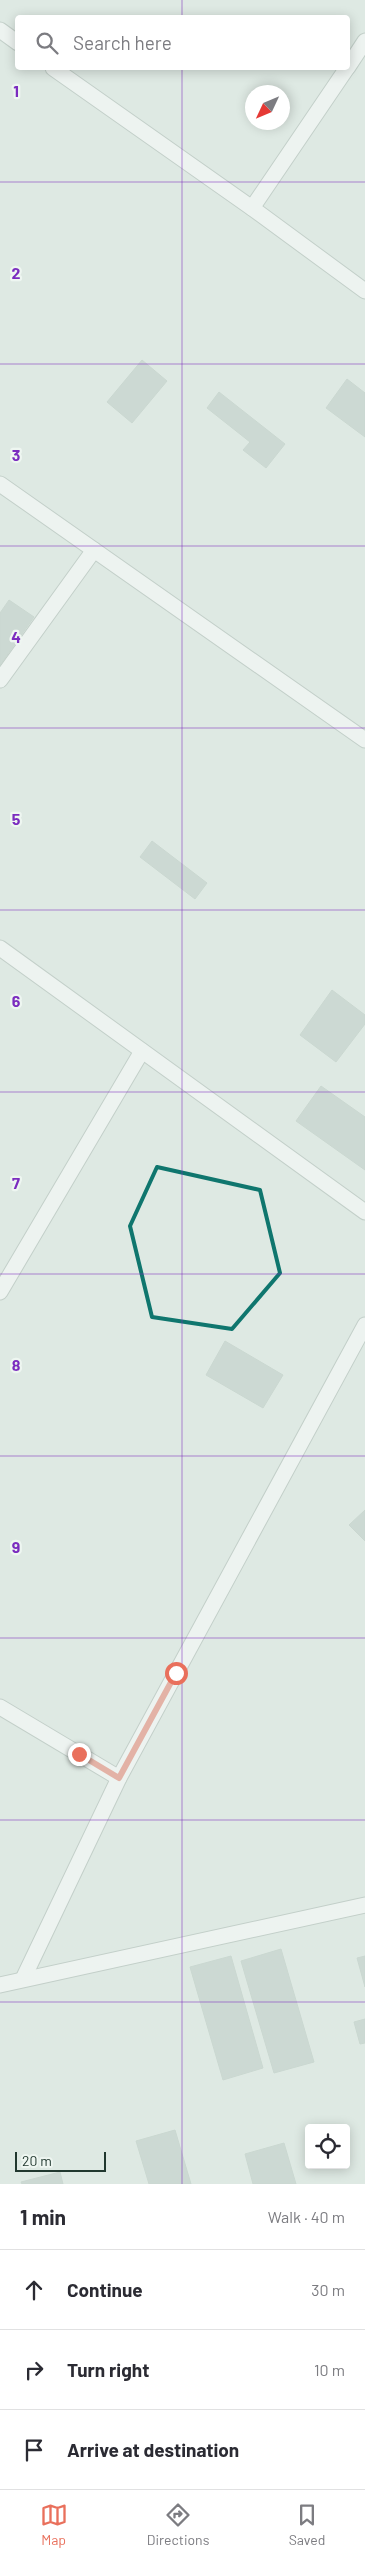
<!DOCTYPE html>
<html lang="en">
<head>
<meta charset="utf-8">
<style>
	body { margin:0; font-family:Barlow,sans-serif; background:#f2f2f3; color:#2b2b33 }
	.controls { position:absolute; right:15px; bottom:15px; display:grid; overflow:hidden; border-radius:5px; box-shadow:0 2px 12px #0003 }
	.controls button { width:45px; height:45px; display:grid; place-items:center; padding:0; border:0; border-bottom:1px solid #e1e1e2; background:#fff; color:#2b2b33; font:25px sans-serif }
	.compass { position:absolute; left:245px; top:85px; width:45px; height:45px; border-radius:50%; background:#fff; box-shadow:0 2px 12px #0003; rotate:226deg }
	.scale { position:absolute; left:15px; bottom:12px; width:91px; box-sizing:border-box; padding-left:5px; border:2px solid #21382f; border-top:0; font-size:14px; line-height:18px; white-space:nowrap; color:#21382f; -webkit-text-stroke:4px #eef6f1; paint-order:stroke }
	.stop { position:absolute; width:15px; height:15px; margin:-11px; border:4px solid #e9705c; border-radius:50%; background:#fff }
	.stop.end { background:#e9705c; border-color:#fff; box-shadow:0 1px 5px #0008 }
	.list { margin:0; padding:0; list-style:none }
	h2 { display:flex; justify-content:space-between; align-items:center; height:65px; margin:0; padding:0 20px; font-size:21px }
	h2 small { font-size:16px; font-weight:400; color:#7c7c81 }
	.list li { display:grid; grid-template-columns:32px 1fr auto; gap:15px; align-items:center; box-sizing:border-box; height:80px; padding:0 20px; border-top:1px solid #e1e1e2 }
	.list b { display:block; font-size:19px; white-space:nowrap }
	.list em { font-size:16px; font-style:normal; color:#7c7c81 }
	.icon { flex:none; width:28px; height:28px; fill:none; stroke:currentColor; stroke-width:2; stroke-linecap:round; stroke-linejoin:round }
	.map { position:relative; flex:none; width:365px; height:2184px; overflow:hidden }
	.search { position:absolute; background:#fff; box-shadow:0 2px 12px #0003; left:15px; right:15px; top:15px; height:55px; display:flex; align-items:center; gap:12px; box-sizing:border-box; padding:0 18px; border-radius:5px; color:#7c7c81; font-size:19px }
	.sheet { height:305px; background:#fff }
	nav { display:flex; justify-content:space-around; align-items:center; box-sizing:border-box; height:70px; border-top:1px solid #e1e1e2; background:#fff; font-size:14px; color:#7c7c81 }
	nav a { display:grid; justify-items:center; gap:2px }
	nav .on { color:#e9705c }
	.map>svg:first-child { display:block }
	.building { fill:#b7c6bf; stroke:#b1c2b9 }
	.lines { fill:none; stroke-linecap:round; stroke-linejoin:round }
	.minor-casing { stroke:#a2b0a9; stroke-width:17 }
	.minor { stroke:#fff; stroke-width:15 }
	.route { stroke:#e9705c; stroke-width:6 }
	.marked { fill:none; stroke:#0f766e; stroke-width:4; stroke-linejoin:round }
	.grid { fill:none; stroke:#7b2cbf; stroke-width:1; stroke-opacity:0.55 }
	.grid-label { font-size:16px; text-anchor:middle; font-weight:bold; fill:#7b2cbf; stroke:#eef6f1; stroke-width:4.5; stroke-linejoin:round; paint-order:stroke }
</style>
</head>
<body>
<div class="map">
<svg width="365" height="2184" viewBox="0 0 365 2184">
	<rect width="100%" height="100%" fill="#dee9e3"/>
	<g class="building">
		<path d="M 142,360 L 167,381 L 132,423 L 107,402 Z"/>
		<path d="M 347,379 L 365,393 L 365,437 L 326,408 Z"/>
		<path d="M 219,392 L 285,444 L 266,468 L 243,450 L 250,442 L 207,408 Z"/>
		<path d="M 9,600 L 34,617 L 0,665 L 0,613 Z"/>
		<path d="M 152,841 L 207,883 L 195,899 L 140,857 Z"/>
		<path d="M 332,990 L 365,1015 L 365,1024 L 336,1062 L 300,1035 Z"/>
		<path d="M 321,1086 L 365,1117 L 365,1170 L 296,1121 Z"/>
		<path d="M 225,1341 L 283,1375 L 263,1408 L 206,1375 Z"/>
		<path d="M 365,1510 L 365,1541 L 349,1525 Z"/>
		<path d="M 281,1949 L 314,2062 L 274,2073 L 241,1961 Z"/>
		<path d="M 231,1956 L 263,2068 L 223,2080 L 190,1967 Z"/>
		<path d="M 365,1956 L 365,1987 L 357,1958 Z"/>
		<path d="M 365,2019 L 365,2043 L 360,2044 L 354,2022 Z"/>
		<path d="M 175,2130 L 191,2184 L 149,2184 L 136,2141 Z"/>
		<path d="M 284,2143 L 296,2184 L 253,2184 L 245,2154 Z"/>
		<path d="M 60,2172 L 63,2184 L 22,2184 L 21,2182 Z"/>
	</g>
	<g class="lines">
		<g class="minor-casing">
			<g id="minor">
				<path d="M 0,30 L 18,43"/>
				<path d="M 348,67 L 365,41"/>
				<path d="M 53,68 L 252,208 L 365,291"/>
				<path d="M 252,208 L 347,68"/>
				<path d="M 0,484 L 365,740"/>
				<path d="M 0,680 L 94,550"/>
				<path d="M 0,948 L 365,1212"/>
				<path d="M 0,1292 L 142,1051"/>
				<path d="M 0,1707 L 119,1778"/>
				<path d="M 23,1979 L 119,1778 L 365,1325"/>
				<path d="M 0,1985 L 365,1905"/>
			</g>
		</g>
		<use href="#minor" class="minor"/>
	</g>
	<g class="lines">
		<path class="route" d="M 79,1754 L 119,1778 L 176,1673"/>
	</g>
	<path d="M0 0H365V2184H0ZM 157,1167 L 260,1190 L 280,1273 L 232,1329 L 152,1317 L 130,1226 Z" fill="#dee9e3" fill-opacity=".55" fill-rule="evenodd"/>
	<path class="marked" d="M 157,1167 L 260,1190 L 280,1273 L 232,1329 L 152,1317 L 130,1226 Z"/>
	<path class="grid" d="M 182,0 L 182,18M 182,68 L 182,2184M 0,182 L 365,182M 0,364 L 365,364M 0,546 L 365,546M 0,728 L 365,728M 0,910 L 365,910M 0,1092 L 365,1092M 0,1274 L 365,1274M 0,1456 L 365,1456M 0,1638 L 365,1638M 0,1820 L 365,1820M 0,2002 L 365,2002"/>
	<g class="grid-label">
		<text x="16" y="97">1</text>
		<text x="16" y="279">2</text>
		<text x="16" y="461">3</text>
		<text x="16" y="643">4</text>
		<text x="16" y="825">5</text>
		<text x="16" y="1007">6</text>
		<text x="16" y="1189">7</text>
		<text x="16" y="1371">8</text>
		<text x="16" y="1553">9</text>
	</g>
</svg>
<div class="controls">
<button><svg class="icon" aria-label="locate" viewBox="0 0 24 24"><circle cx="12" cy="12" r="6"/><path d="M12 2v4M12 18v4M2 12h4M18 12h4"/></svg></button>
</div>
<svg class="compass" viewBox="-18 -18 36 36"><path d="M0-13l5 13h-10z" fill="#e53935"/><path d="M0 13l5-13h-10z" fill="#7c7c81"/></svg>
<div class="scale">20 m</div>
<div class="stop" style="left:176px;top:1673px"></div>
<div class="stop end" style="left:79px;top:1754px"></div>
<div class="search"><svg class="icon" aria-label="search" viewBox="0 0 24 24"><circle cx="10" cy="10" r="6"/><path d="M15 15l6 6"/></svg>Search here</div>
</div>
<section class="sheet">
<h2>1 min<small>Walk · 40 m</small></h2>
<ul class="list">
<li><svg class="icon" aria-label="ahead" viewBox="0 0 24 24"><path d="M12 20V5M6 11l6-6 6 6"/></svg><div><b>Continue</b></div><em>30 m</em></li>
<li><svg class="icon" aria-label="right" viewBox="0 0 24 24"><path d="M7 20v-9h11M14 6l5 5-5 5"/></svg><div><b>Turn right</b></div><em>10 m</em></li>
<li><svg class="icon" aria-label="arrive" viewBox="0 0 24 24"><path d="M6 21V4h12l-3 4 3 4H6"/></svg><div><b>Arrive at destination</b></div></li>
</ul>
</section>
<nav>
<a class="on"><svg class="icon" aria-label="map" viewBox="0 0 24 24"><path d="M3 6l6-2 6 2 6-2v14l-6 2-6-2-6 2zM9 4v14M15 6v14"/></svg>Map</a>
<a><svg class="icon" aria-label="directions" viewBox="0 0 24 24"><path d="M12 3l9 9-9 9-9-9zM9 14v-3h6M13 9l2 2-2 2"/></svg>Directions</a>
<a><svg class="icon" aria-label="saved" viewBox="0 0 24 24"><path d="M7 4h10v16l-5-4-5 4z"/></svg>Saved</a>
</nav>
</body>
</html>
